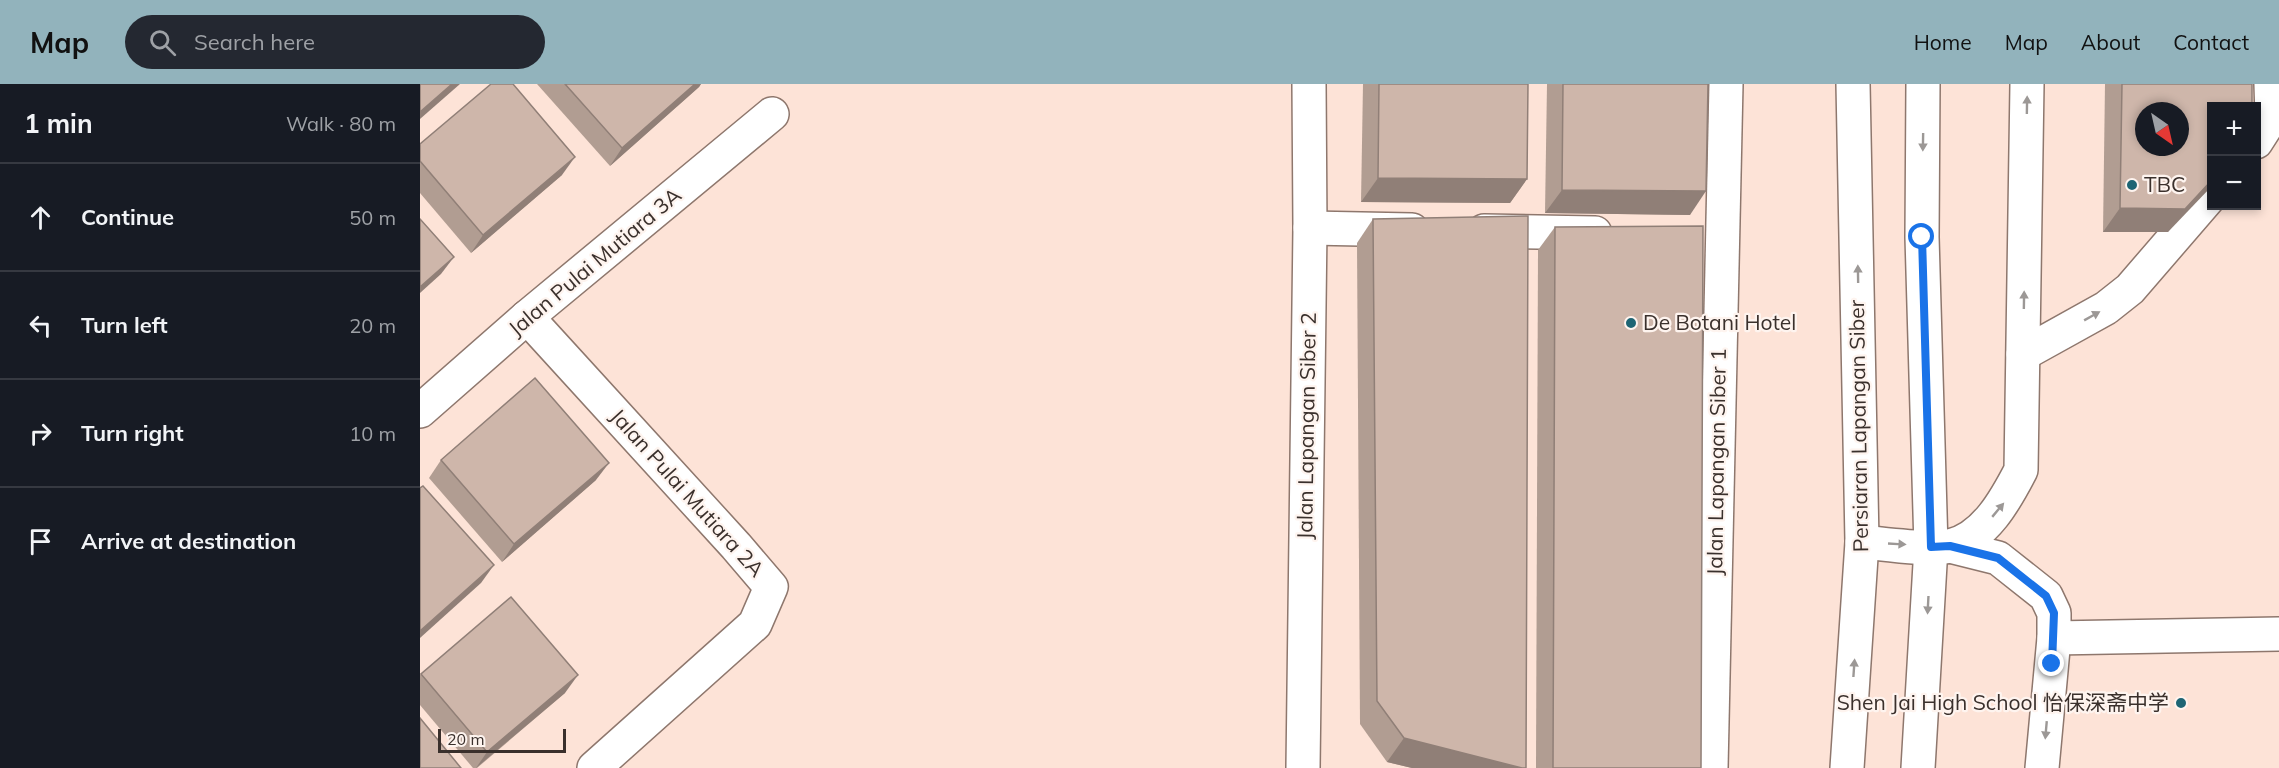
<!DOCTYPE html>
<html lang="en">
<head>
<meta charset="utf-8">
<style>
	body { margin:0; font-family:Mulish,"Noto Sans SC",sans-serif; background:#242831; color:#f1f3f6 }
	.controls { position:absolute; right:18px; top:18px; display:grid; overflow:hidden; border-radius:0px; box-shadow:0 3px 9px #0003 }
	.controls button { width:54px; height:54px; display:grid; place-items:center; padding:0; border:0; border-bottom:2px solid #363941; background:#171b24; color:#f1f3f6; font:30px sans-serif }
	.compass { position:absolute; left:1715px; top:18px; width:54px; height:54px; border-radius:50%; background:#171b24; box-shadow:0 3px 9px #0003; rotate:146deg }
	.scale { position:absolute; left:18px; bottom:15px; width:128px; box-sizing:border-box; padding-left:6px; border:3px solid #3a302c; border-top:0; font-size:16px; line-height:21px; white-space:nowrap; color:#3a302c; -webkit-text-stroke:4px #fef4ef; paint-order:stroke }
	.stop { position:absolute; width:18px; height:18px; margin:-14px; border:4px solid #1a73e8; border-radius:50%; background:#fff }
	.stop.end { background:#1a73e8; border-color:#fff; box-shadow:0 2px 6px #0008 }
	.list { margin:0; padding:0; list-style:none }
	h2 { display:flex; justify-content:space-between; align-items:center; height:78px; margin:0; padding:0 24px; font-size:26px }
	h2 small { font-size:20px; font-weight:400; color:#9ea1a6 }
	.list li { display:grid; grid-template-columns:39px 1fr auto; gap:18px; align-items:center; box-sizing:border-box; height:108px; padding:0 24px; border-top:2px solid #363941 }
	.list b { display:block; font-size:22px; white-space:nowrap }
	.list em { font-size:20px; font-style:normal; color:#9ea1a6 }
	.icon { flex:none; width:33px; height:33px; fill:none; stroke:currentColor; stroke-width:2; stroke-linecap:round; stroke-linejoin:round }
	.map { position:relative; flex:none; width:1859px; height:684px; overflow:hidden }
	header { display:flex; align-items:center; gap:36px; box-sizing:border-box; height:84px; padding:0 30px; background:#92b3bc; color:#111 }
	header strong { font-size:28px }
	nav { display:flex; gap:33px; margin-inline-start:auto; font-size:21px }
	.search { width:420px; height:54px; background:#242831; display:flex; align-items:center; gap:15px; box-sizing:border-box; padding:0 21px; border-radius:33px; color:#9ea1a6; font-size:22px }
	main { display:flex }
	aside { flex:1; background:#171b24 }
	.map>svg:first-child { display:block }
	.lines { fill:none; stroke-linecap:round; stroke-linejoin:round }
	.minor-casing { stroke:#8e776d; stroke-width:36 }
	.major-casing { stroke:#8e776d; stroke-width:36 }
	.minor { stroke:#fff; stroke-width:33 }
	.major { stroke:#fff; stroke-width:33 }
	.wall { fill:#b19d92 }
	.shaded-wall { fill:#907f77 }
	.building { fill:#ceb6aa; stroke:#907f77; stroke-width:1.5; fill-rule:evenodd }
	.oneway { fill:#9c9896 }
	.route { stroke:#1a73e8; stroke-width:8 }
	.poi-dot { fill:#1e6574; stroke:#fef4ef; stroke-width:2 }
	.labels { text-anchor:middle; stroke-width:4.5; stroke-linejoin:round; paint-order:stroke }
	.poi-label { font-size:21px; fill:#3a302c; stroke:#fef4ef; text-anchor:start }
	.street-label { font-size:21px; fill:#3a302c; stroke:#fef4ef }
</style>
</head>
<body>
<header>
<strong>Map</strong>
<div class="search"><svg class="icon" aria-label="search" viewBox="0 0 24 24"><circle cx="10" cy="10" r="6"/><path d="M15 15l6 6"/></svg>Search here</div>
<nav><a>Home</a><a>Map</a><a>About</a><a>Contact</a></nav>
</header>
<main>
<aside>
<h2>1 min<small>Walk · 80 m</small></h2>
<ul class="list">
<li><svg class="icon" aria-label="ahead" viewBox="0 0 24 24"><path d="M12 20V5M6 11l6-6 6 6"/></svg><div><b>Continue</b></div><em>50 m</em></li>
<li><svg class="icon" aria-label="left" viewBox="0 0 24 24"><path d="M17 20v-9H6M10 6l-5 5 5 5"/></svg><div><b>Turn left</b></div><em>20 m</em></li>
<li><svg class="icon" aria-label="right" viewBox="0 0 24 24"><path d="M7 20v-9h11M14 6l5 5-5 5"/></svg><div><b>Turn right</b></div><em>10 m</em></li>
<li><svg class="icon" aria-label="arrive" viewBox="0 0 24 24"><path d="M6 21V4h12l-3 4 3 4H6"/></svg><div><b>Arrive at destination</b></div></li>
</ul>
</aside>
<div class="map">
<svg width="1859" height="684" viewBox="0 0 1859 684">
	<rect width="100%" height="100%" fill="#fde3d7"/>
	<g class="lines">
		<g class="minor-casing">
			<g id="minor">
				<path d="M 1836,58 L 1852,33 L 1851,0"/>
				<path d="M 890,144 L 992,146"/>
				<path d="M 1064,147 L 1175,149"/>
				<path d="M 107,233 L 316,462 L 351,503 L 335,540 L 174,684"/>
				<path d="M 1603,270 L 1686,224 L 1710,205 L 1792,110"/>
				<path d="M 0,327 L 107,233 L 352,30"/>
				<path d="M 1442,458 C 1464,460 1510,467 1530,462 C 1565,454 1586,415 1601,386 L 1607,0"/>
				<path d="M 1530,462 L 1578,474 L 1626,512 L 1634,529 L 1634,554 L 1622,684"/>
				<path d="M 1634,554 L 1859,550"/>
				<path d="M 883,684 L 890,144 L 889,0"/>
				<path d="M 1291,684 L 1306,0"/>
			</g>
		</g>
		<g class="major-casing">
			<g id="major">
				<path d="M 1427,684 L 1442,458 L 1433,0"/>
				<path d="M 1498,684 L 1511,463 L 1502,153 L 1503,0"/>
			</g>
		</g>
		<use href="#minor" class="minor"/>
		<use href="#major" class="major"/>
	</g>
	<g class="wall">
		<path d="M 117,0 L 281,0 L 279,3 L 190,82 Z"/>
		<path d="M 943,0 L 1108,0 L 1107,95 L 1090,119 L 941,118 Z"/>
		<path d="M 1127,0 L 1288,0 L 1270,131 L 1125,129 Z"/>
		<path d="M 1685,0 L 1832,0 L 1748,148 L 1683,148 Z"/>
		<path d="M 0,60 L 142,91 L 51,169 L 0,109 Z"/>
		<path d="M 953,135 L 1106,684 L 992,684 L 967,678 L 940,640 L 937,159 Z"/>
		<path d="M 1135,143 L 1281,684 L 1116,684 L 1118,166 Z"/>
		<path d="M 21,376 L 176,396 L 82,478 L 9,394 Z"/>
		<path d="M 1,590 L 145,609 L 57,684 L 53,684 L 0,621 L 0,591 Z"/>
	</g>
	<g class="shaded-wall">
		<path d="M 32,0 L 40,0 L 0,35 L 0,28 Z"/>
		<path d="M 275,0 L 281,0 L 279,3 L 190,82 L 202,64 Z"/>
		<path d="M 155,73 L 142,91 L 51,169 L 63,151 Z"/>
		<path d="M 958,94 L 1107,95 L 1090,119 L 941,118 Z"/>
		<path d="M 1791,97 L 1791,103 L 1748,148 L 1683,148 L 1700,124 Z"/>
		<path d="M 1142,106 L 1286,107 L 1270,131 L 1125,129 Z"/>
		<path d="M 34,173 L 21,190 L 0,209 L 0,203 Z"/>
		<path d="M 189,379 L 176,396 L 82,478 L 94,460 Z"/>
		<path d="M 74,481 L 61,499 L 0,554 L 0,547 Z"/>
		<path d="M 158,591 L 145,609 L 56,684 L 67,668 Z"/>
		<path d="M 984,654 L 1102,684 L 992,684 L 967,678 Z"/>
	</g>
	<g class="building">
		<path d="M 0,0 L 32,0 L 0,28 Z"/>
		<path d="M 71,0 L 93,0 L 155,73 L 63,151 L 0,77 L 0,60 Z"/>
		<path d="M 145,0 L 275,0 L 202,64 Z"/>
		<path d="M 959,0 L 1108,0 L 1107,95 L 958,94 Z"/>
		<path d="M 1143,0 L 1288,0 L 1286,107 L 1142,106 Z"/>
		<path d="M 1702,0 L 1832,0 L 1832,22 L 1791,22 L 1791,97 L 1765,125 L 1700,124 ZM 1724,27 L 1760,27 L 1760,63 L 1724,63 Z"/>
		<path d="M 1108,132 L 1106,684 L 1102,684 L 984,654 L 957,617 L 953,135 Z"/>
		<path d="M 0,135 L 34,173 L 0,203 Z"/>
		<path d="M 1283,142 L 1281,684 L 1133,684 L 1135,143 Z"/>
		<path d="M 115,294 L 189,379 L 94,460 L 21,376 Z"/>
		<path d="M 3,402 L 74,481 L 0,547 L 0,404 Z"/>
		<path d="M 91,513 L 158,591 L 67,668 L 1,590 Z"/>
		<path d="M 0,634 L 41,684 L 0,684 Z"/>
	</g>
	<defs><path id="oneway-solid" d="M-6-.8H1V-3.2L6.5 0L1 3.2V.8H-6Z" transform="scale(1.5)"/></defs>
	<g class="oneway">
		<use href="#oneway-solid" transform="translate(1607 21) rotate(-89)"/>
		<use href="#oneway-solid" transform="translate(1503 58) rotate(91)"/>
		<use href="#oneway-solid" transform="translate(1438 190) rotate(-91)"/>
		<use href="#oneway-solid" transform="translate(1604 216) rotate(-89)"/>
		<use href="#oneway-solid" transform="translate(1672 232) rotate(-29)"/>
		<use href="#oneway-solid" transform="translate(1578 426) rotate(-50)"/>
		<use href="#oneway-solid" transform="translate(1477 460) rotate(3)"/>
		<use href="#oneway-solid" transform="translate(1508 521) rotate(93)"/>
		<use href="#oneway-solid" transform="translate(1434 584) rotate(-86)"/>
		<use href="#oneway-solid" transform="translate(1626 646) rotate(95)"/>
	</g>
	<g class="lines">
		<path class="route" d="M 1502,153 L 1511,463 L 1530,462 L 1578,474 L 1626,512 L 1634,529 L 1632,580"/>
	</g>
	<g class="poi-dot">
		<circle cx="1712" cy="101" r="6"/>
		<circle cx="1211" cy="239" r="6"/>
		<circle cx="1761" cy="619" r="6"/>
	</g>
	<g class="labels">
		<g class="poi-label">
			<text x="1724" y="108">TBC</text>
			<text x="1223" y="246">De Botani Hotel</text>
			<text x="1749" y="626" text-anchor="end">Shen Jai High School 怡保深斋中学</text>
		</g>
		<g class="street-label">
			<text transform="translate(175 178) rotate(-40)" y="7">Jalan Pulai Mutiara 3A</text>
			<text transform="translate(887 342) rotate(-89)" y="7">Jalan Lapangan Siber 2</text>
			<text transform="translate(1439 342) rotate(-91)" y="7">Persiaran Lapangan Siber</text>
			<text transform="translate(1297 378) rotate(-89)" y="7">Jalan Lapangan Siber 1</text>
			<text transform="translate(267 409) rotate(48)" y="7">Jalan Pulai Mutiara 2A</text>
		</g>
	</g>
</svg>
<div class="controls">
<button>+</button>
<button>−</button>
</div>
<svg class="compass" viewBox="-18 -18 36 36"><path d="M0-13l5 13h-10z" fill="#e53935"/><path d="M0 13l5-13h-10z" fill="#9ea1a6"/></svg>
<div class="scale">20 m</div>
<div class="stop" style="left:1502px;top:153px"></div>
<div class="stop end" style="left:1632px;top:580px"></div>
</div>
</main>
</body>
</html>
